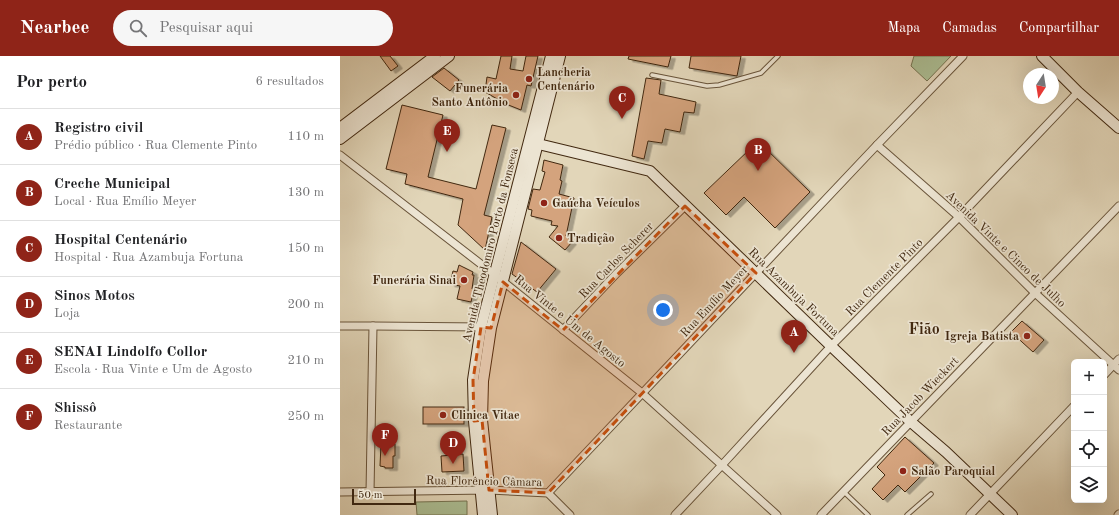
<!DOCTYPE html>
<html lang="pt">
<head>
<meta charset="utf-8">
<style>
	body { margin:0; font-family:"Old Standard TT",serif; background:#f6f6f6; color:#202124 }
	.controls { position:absolute; right:12px; bottom:12px; display:grid; overflow:hidden; border-radius:6px; box-shadow:0 4px 16px #0002 }
	.controls button { width:36px; height:36px; display:grid; place-items:center; padding:0; border:0; border-bottom:1px solid #e0e0e0; background:#fff; color:#202124; font:20px sans-serif }
	.compass { position:absolute; left:683px; top:12px; width:36px; height:36px; border-radius:50%; background:#fff; box-shadow:0 4px 16px #0002; rotate:192deg }
	.scale { position:absolute; left:12px; bottom:10px; width:64px; box-sizing:border-box; padding-left:4px; border:2px solid #412810; border-top:0; font-size:11px; line-height:14px; white-space:nowrap; color:#412810; -webkit-text-stroke:3px #ece4d2; paint-order:stroke }
	.you { position:absolute; left:323px; top:254px; width:14px; height:14px; margin:-10px; border:3px solid #fff; border-radius:50%; background:#1a73e8; box-shadow:0 0 0 6px #1a73e833 }
	.badge { display:grid; place-items:center; width:26px; height:26px; border-radius:50%; background:#8f2418; color:#fff; font-size:13px; font-weight:700 }
	.pin { position:absolute; translate:-50% -33px; filter:drop-shadow(0 1px 2px #0008) }
	.pin::after { content:''; position:absolute; top:21px; width:14px; height:12px; background:inherit; clip-path:polygon(0 0,100% 0,50% 100%) }
	.list { margin:0; padding:0; list-style:none }
	h2 { display:flex; justify-content:space-between; align-items:center; height:52px; margin:0; padding:0 16px; font-size:17px }
	h2 small { font-size:13px; font-weight:400; color:#757577 }
	.list li { display:grid; grid-template-columns:26px 1fr auto; gap:12px; align-items:center; box-sizing:border-box; height:56px; padding:0 16px; border-top:1px solid #e0e0e0 }
	.list b { display:block; font-size:15px; white-space:nowrap }
	.list p { margin:0; font-size:13px; white-space:nowrap; color:#757577 }
	.list em { font-size:13px; font-style:normal; color:#757577 }
	.icon { flex:none; width:22px; height:22px; fill:none; stroke:currentColor; stroke-width:2; stroke-linecap:round; stroke-linejoin:round }
	.map { position:relative; flex:none; width:779px; height:459px; overflow:hidden }
	header { display:flex; align-items:center; gap:24px; box-sizing:border-box; height:56px; padding:0 20px; background:#8f2418; color:#fff }
	header strong { font-size:19px }
	nav { display:flex; gap:22px; margin-inline-start:auto; font-size:14px }
	.search { width:280px; height:36px; background:#f6f6f6; display:flex; align-items:center; gap:10px; box-sizing:border-box; padding:0 14px; border-radius:22px; color:#757577; font-size:15px }
	main { display:flex }
	aside { flex:1; background:#fff }
	.map>svg:first-child { display:block }
	.green { fill:#acbf95; stroke:#767452 }
	.building { fill:#d4a37d; stroke:#412810; filter:url(#shadow) }
	.lines { fill:none; stroke-linecap:round; stroke-linejoin:round }
	.lane-casing { stroke:#69543a; stroke-width:5.5 }
	.street-casing { stroke:#69543a; stroke-width:9 }
	.secondary-casing { stroke:#412810; stroke-width:12 }
	.lane { stroke:#ece4d2; stroke-width:3.5 }
	.street { stroke:#ece4d2; stroke-width:7 }
	.secondary { stroke:#ece4d2; stroke-width:10 }
	.marked { fill:#c74f0d; fill-opacity:0.2; stroke:#c74f0d; stroke-width:3; stroke-dasharray:8 5; stroke-linejoin:round }
	.poi-dot { fill:#8f2418; stroke:#ece4d2; stroke-width:1.5 }
	.labels { text-anchor:middle; stroke-width:3.5; stroke-linejoin:round; paint-order:stroke }
	.poi-label { font-size:12px; font-weight:bold; fill:#412810; stroke:#ece4d2; text-anchor:start }
	.street-label { font-size:12px; fill:#412810; stroke:#ece4d2 }
	.district-label { font-size:16px; font-weight:bold; fill:#412810; stroke:#ece4d2 }
</style>
</head>
<body>
<header>
<strong>Nearbee</strong>
<div class="search"><svg class="icon" aria-label="search" viewBox="0 0 24 24"><circle cx="10" cy="10" r="6"/><path d="M15 15l6 6"/></svg>Pesquisar aqui</div>
<nav><a>Mapa</a><a>Camadas</a><a>Compartilhar</a></nav>
</header>
<main>
<aside>
<h2>Por perto<small>6 resultados</small></h2>
<ul class="list">
<li><span class="badge">A</span><div><b>Registro civil</b><p>Prédio público · Rua Clemente Pinto</p></div><em>110 m</em></li>
<li><span class="badge">B</span><div><b>Creche Municipal</b><p>Local · Rua Emílio Meyer</p></div><em>130 m</em></li>
<li><span class="badge">C</span><div><b>Hospital Centenário</b><p>Hospital · Rua Azambuja Fortuna</p></div><em>150 m</em></li>
<li><span class="badge">D</span><div><b>Sinos Motos</b><p>Loja</p></div><em>200 m</em></li>
<li><span class="badge">E</span><div><b>SENAI Lindolfo Collor</b><p>Escola · Rua Vinte e Um de Agosto</p></div><em>210 m</em></li>
<li><span class="badge">F</span><div><b>Shissô</b><p>Restaurante</p></div><em>250 m</em></li>
</ul>
</aside>
<div class="map">
<svg width="779" height="459" viewBox="0 0 779 459">
	<defs>
		<filter id="shadow"><feDropShadow dx="4.5" dy="2.5" stdDeviation="0" flood-color="#0004"/></filter>
	</defs>
	<rect width="100%" height="100%" fill="#e2d6b9"/>
	<filter id="stains"><feTurbulence type="fractalNoise" baseFrequency=".005" numOctaves="4"/><feColorMatrix values="0 0 0 0 .2 0 0 0 0 .09 0 0 0 0 .02 0 0 0 .5 -.17"/></filter>
	<radialGradient id="worn" r=".72"><stop offset=".6" stop-color="#630" stop-opacity="0"/><stop offset="1" stop-color="#630" stop-opacity=".3"/></radialGradient>
	<g class="green">
		<path d="M 574,0 L 611,0 L 587,25 L 571,10 Z"/>
		<path d="M 127,445 L 127,459 L 77,459 L 76,446 Z"/>
	</g>
	<g class="building">
		<path d="M 40,0 L 50,0 L 58,10 L 51,15 Z"/>
		<path d="M 161,0 L 172,0 L 170,13 L 183,15 L 186,0 L 198,0 L 191,30 L 187,29 L 181,54 L 166,48 L 145,36 L 147,21 L 156,23 Z"/>
		<path d="M 289,0 L 331,0 L 328,11 L 288,3 Z"/>
		<path d="M 351,0 L 401,0 L 397,20 L 349,12 Z"/>
		<path d="M 104,12 L 119,24 L 110,35 L 92,21 Z"/>
		<path d="M 306,22 L 321,24 L 319,38 L 356,46 L 354,57 L 344,56 L 340,76 L 325,73 L 322,87 L 308,85 L 304,103 L 292,100 Z"/>
		<path d="M 62,49 L 103,59 L 88,121 L 136,133 L 152,69 L 166,72 L 144,159 L 152,161 L 145,194 L 118,169 L 123,143 L 65,128 L 67,118 L 46,113 Z"/>
		<path d="M 421,88 L 470,136 L 435,172 L 404,141 L 386,159 L 364,137 L 411,92 L 415,95 Z"/>
		<path d="M 204,104 L 223,109 L 220,124 L 222,125 L 219,138 L 234,142 L 226,180 L 232,186 L 225,194 L 209,181 L 218,170 L 211,169 L 212,165 L 191,160 L 192,154 L 188,153 L 193,133 L 200,134 L 205,116 L 202,115 Z"/>
		<path d="M 181,186 L 216,213 L 197,236 L 172,218 Z"/>
		<path d="M 119,209 L 133,216 L 132,219 L 134,219 L 132,233 L 134,233 L 131,246 L 117,243 L 120,230 L 110,228 L 113,215 L 117,216 Z"/>
		<path d="M 682,265 L 704,284 L 693,296 L 671,276 Z"/>
		<rect x="83" y="351" width="41" height="17"/>
		<path d="M 565,381 L 594,407 L 565,436 L 558,429 L 543,444 L 532,433 L 545,419 L 537,411 Z"/>
		<path d="M 41,388 L 55,388 L 55,400 L 53,400 L 53,412 L 45,412 L 45,411 L 40,410 Z"/>
		<path d="M 123,398 L 124,415 L 102,416 L 101,400 Z"/>
	</g>
	<g class="lines">
		<g class="lane-casing">
			<g id="lane">
				<path d="M 312,19 L 367,30 L 379,29 L 421,17 L 438,0"/>
				<path d="M 504,436 L 528,459"/>
				<path d="M 567,459 L 591,438"/>
			</g>
		</g>
		<g class="street-casing">
			<g id="street">
				<path d="M 537,89 L 619,161 L 695,237 L 779,314"/>
				<path d="M 0,99 L 155,219 L 302,337 L 437,459"/>
				<path d="M 0,270 L 33,270 L 144,271"/>
				<path d="M 223,274 L 277,217 L 345,150"/>
				<path d="M 764,319 L 779,303"/>
				<path d="M 0,436 L 149,434 L 208,437 L 230,459"/>
				<path d="M 30,436 L 33,270"/>
				<path d="M 208,437 L 537,89 L 623,0"/>
				<path d="M 335,459 L 382,409 L 491,290 L 619,161 L 738,36"/>
				<path d="M 481,459 L 779,150"/>
				<path d="M 630,459 L 734,350"/>
				<path d="M 778,459 L 779,458"/>
			</g>
		</g>
		<g class="secondary-casing">
			<g id="secondary">
				<path d="M 702,0 L 738,36 L 779,72"/>
				<path d="M 0,72 L 95,0"/>
				<path d="M 0,83 L 109,0"/>
				<path d="M 190,86 L 310,115 L 491,290 L 571,366 L 606,396 L 672,459"/>
				<path d="M 143,459 L 134,365 L 133,324 L 141,271 L 211,0"/>
				<path d="M 152,459 L 142,364 L 143,325 L 151,272 L 220,0"/>
			</g>
		</g>
		<use href="#lane" class="lane"/>
		<use href="#street" class="street"/>
		<use href="#secondary" class="secondary"/>
	</g>
	<path class="marked" d="M 345,150 L 416,217 L 208,437 L 149,434 L 142,364 L 134,365 L 133,324 L 141,271 L 151,272 L 163,226 L 223,274 Z"/>
	<g class="poi-dot">
		<circle cx="189" cy="23" r="4"/>
		<circle cx="176" cy="39" r="4"/>
		<circle cx="204" cy="147" r="4"/>
		<circle cx="219" cy="182" r="4"/>
		<circle cx="124" cy="224" r="4"/>
		<circle cx="687" cy="280" r="4"/>
		<circle cx="103" cy="359" r="4"/>
		<circle cx="563" cy="415" r="4"/>
	</g>
	<g class="labels">
		<g class="poi-label">
			<text x="197" y="20">Lancheria<tspan x="197" dy="14">Centenário</tspan></text>
			<text x="168" y="36" text-anchor="end">Funerária<tspan x="168" dy="14">Santo Antônio</tspan></text>
			<text x="212" y="151">Gaúcha Veículos</text>
			<text x="227" y="186">Tradição</text>
			<text x="116" y="228" text-anchor="end">Funerária Sinai</text>
			<text x="679" y="284" text-anchor="end">Igreja Batista</text>
			<text x="111" y="363">Clinica Vitae</text>
			<text x="571" y="419">Salão Paroquial</text>
		</g>
		<g class="street-label">
			<text transform="translate(150 189) rotate(-76)" y="4">Avenida Theodomiro Porto da Fonseca</text>
			<text transform="translate(666 193) rotate(44)" y="4">Avenida Vinte e Cinco de Julho</text>
			<text transform="translate(276 204) rotate(-46)" y="4">Rua Carlos Scherer</text>
			<text transform="translate(544 221) rotate(-45)" y="4">Rua Clemente Pinto</text>
			<text transform="translate(454 236) rotate(44)" y="4">Rua Azambuja Fortuna</text>
			<text transform="translate(374 245) rotate(-47)" y="4">Rua Emílio Meyer</text>
			<text transform="translate(230 265) rotate(39)" y="4">Rua Vinte e Um de Agosto</text>
			<text transform="translate(580 340) rotate(-46)" y="4">Rua Jacob Wieckert</text>
			<text transform="translate(144 425) rotate(1)" y="4">Rua Florêncio Câmara</text>
		</g>
		<g class="district-label">
			<text x="584" y="278">Fião</text>
		</g>
	</g>
	<rect width="100%" height="100%" filter="url(#stains)"/>
	<rect width="100%" height="100%" fill="url(#worn)"/>
</svg>
<div class="controls">
<button>+</button>
<button>−</button>
<button><svg class="icon" aria-label="locate" viewBox="0 0 24 24"><circle cx="12" cy="12" r="6"/><path d="M12 2v4M12 18v4M2 12h4M18 12h4"/></svg></button>
<button><svg class="icon" aria-label="layers" viewBox="0 0 24 24"><path d="M12 4l9 5-9 5-9-5zM3 14l9 5 9-5"/></svg></button>
</div>
<svg class="compass" viewBox="-18 -18 36 36"><path d="M0-13l5 13h-10z" fill="#e53935"/><path d="M0 13l5-13h-10z" fill="#757577"/></svg>
<div class="scale">50 m</div>
<div class="you"></div>
<div class="pin badge" style="left:454px;top:297px">A</div>
<div class="pin badge" style="left:418px;top:115px">B</div>
<div class="pin badge" style="left:282px;top:63px">C</div>
<div class="pin badge" style="left:113px;top:408px">D</div>
<div class="pin badge" style="left:107px;top:96px">E</div>
<div class="pin badge" style="left:45px;top:400px">F</div>
</div>
</main>
</body>
</html>
